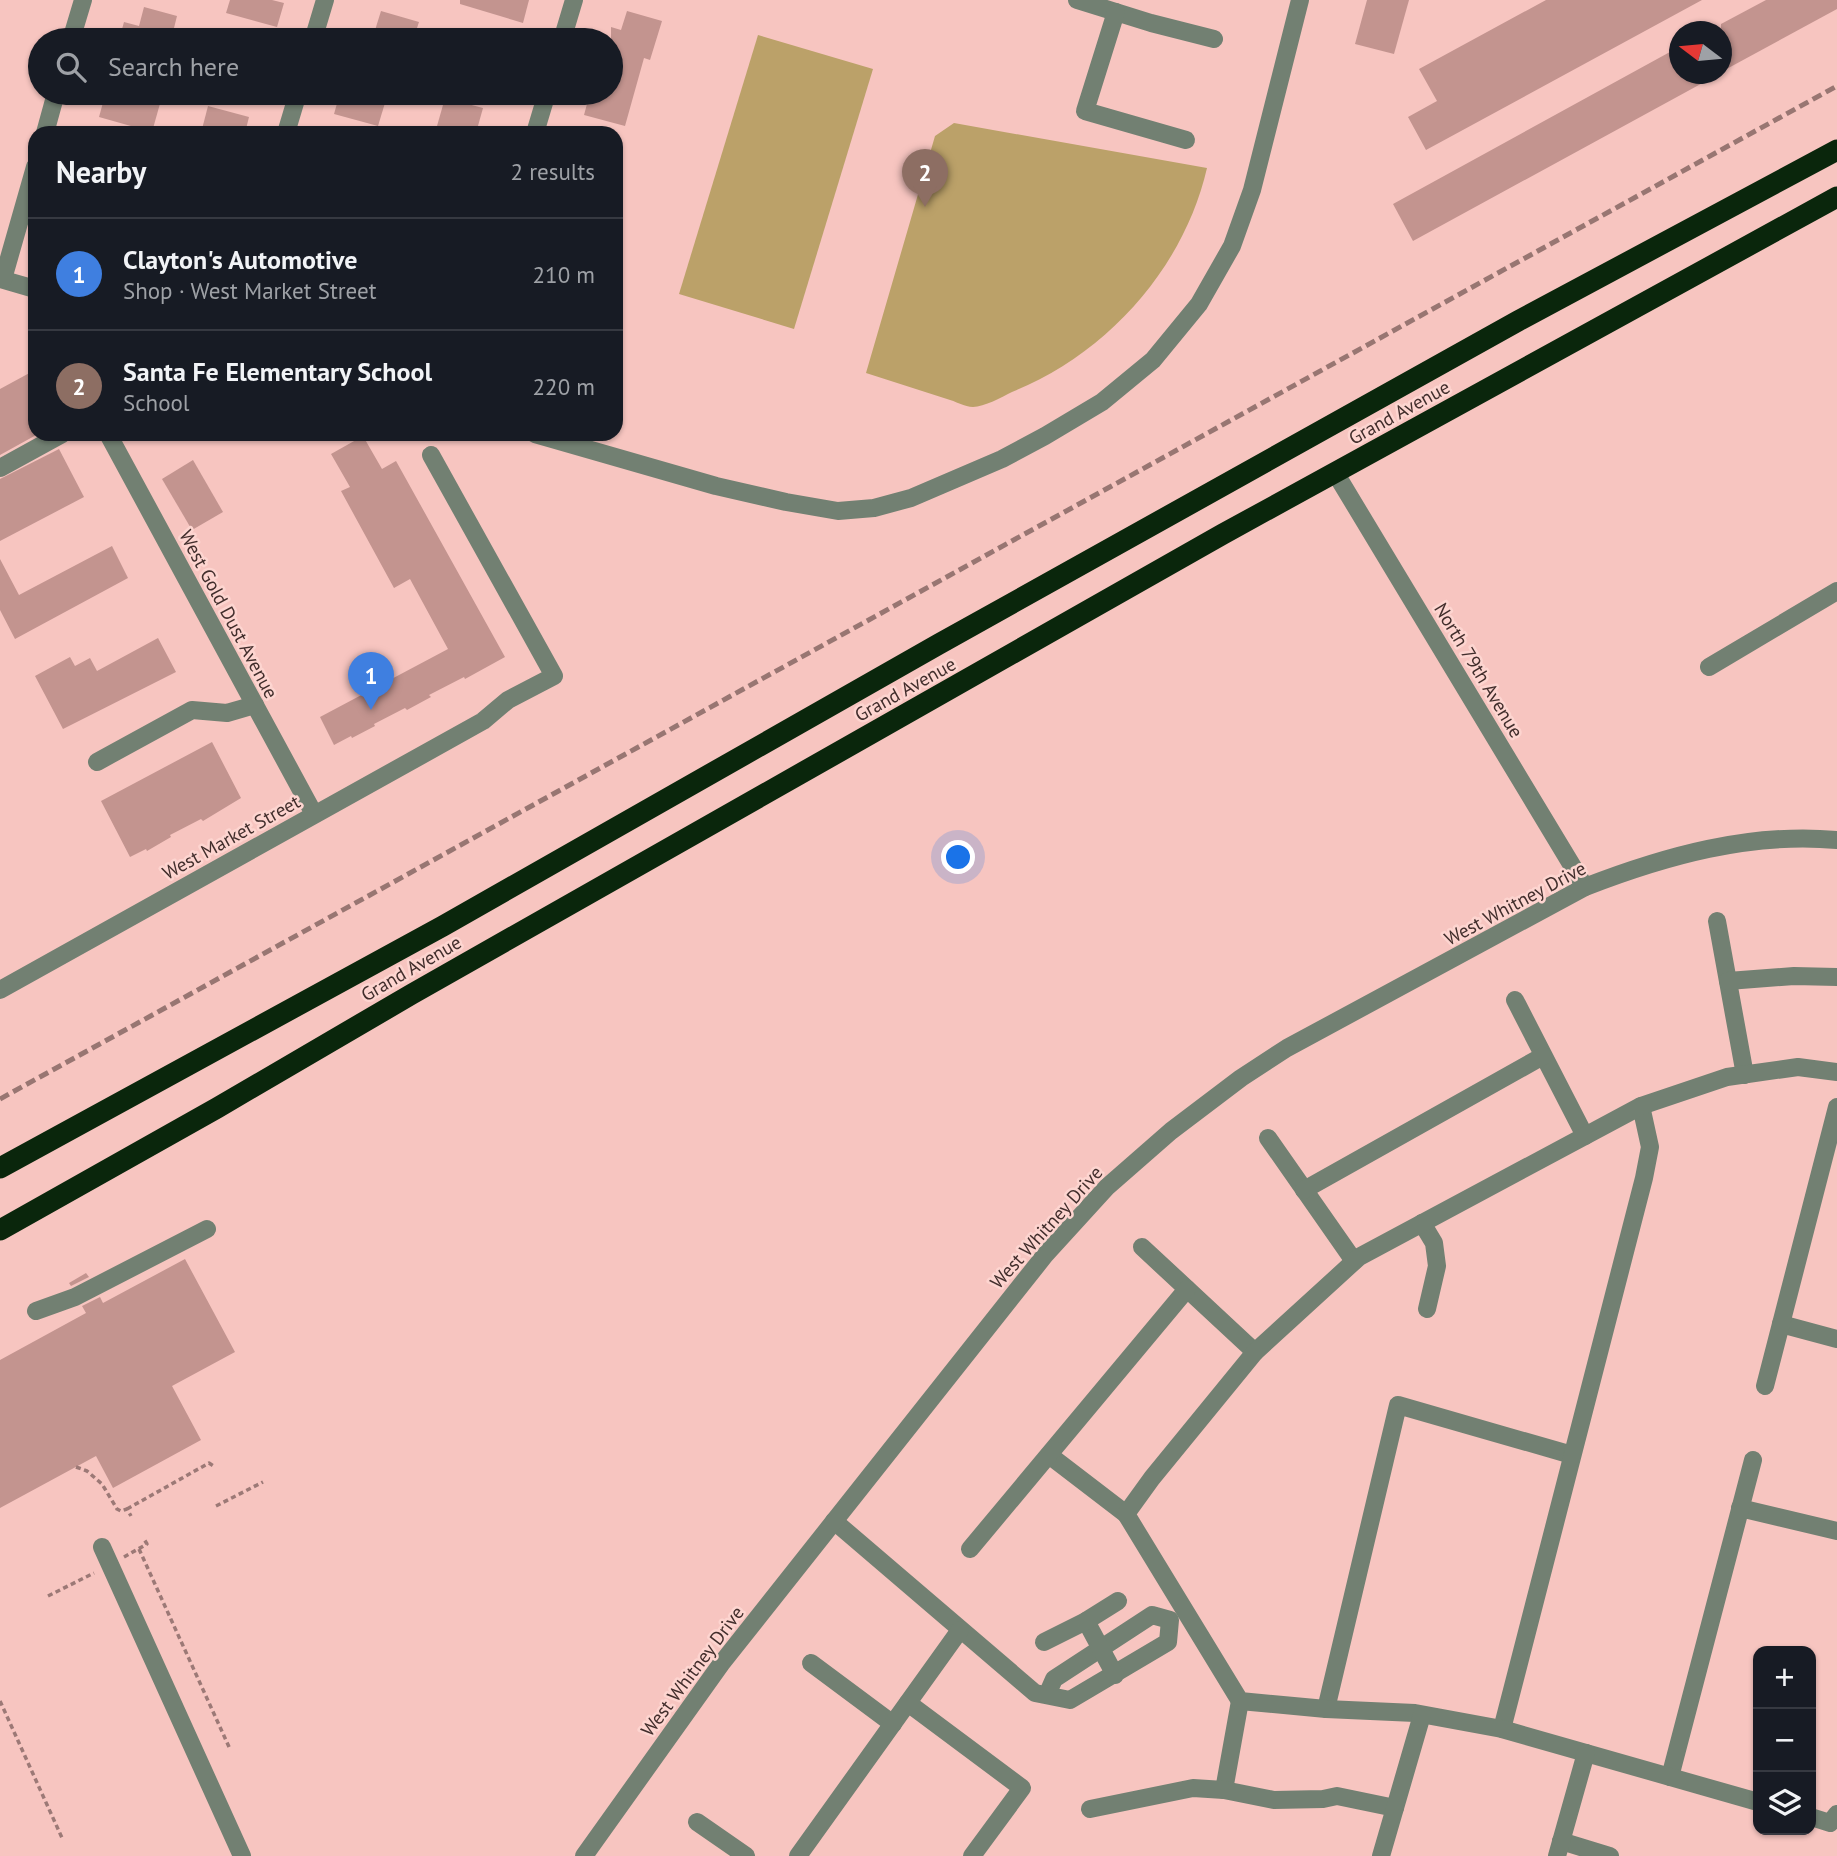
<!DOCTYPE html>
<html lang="en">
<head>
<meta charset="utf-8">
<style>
	body { margin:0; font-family:"PT Sans",sans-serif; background:#20242c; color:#f1f3f6 }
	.controls { position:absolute; right:21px; bottom:21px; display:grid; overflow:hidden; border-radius:14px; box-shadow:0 2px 5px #0004 }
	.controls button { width:63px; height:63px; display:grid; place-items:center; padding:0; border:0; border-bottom:2px solid #363941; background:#171b24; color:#f1f3f6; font:35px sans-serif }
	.compass { position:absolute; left:1669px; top:21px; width:63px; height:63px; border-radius:50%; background:#171b24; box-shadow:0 2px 5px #0004; rotate:286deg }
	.you { position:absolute; left:959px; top:858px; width:24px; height:24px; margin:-18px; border:5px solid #fff; border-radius:50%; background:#1a73e8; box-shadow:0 0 0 10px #1a73e833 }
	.badge { display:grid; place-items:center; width:46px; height:46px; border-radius:50%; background:#0f766e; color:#fff; font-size:23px; font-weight:700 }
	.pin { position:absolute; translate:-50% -58px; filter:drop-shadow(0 2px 4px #0008) }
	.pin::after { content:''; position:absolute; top:37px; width:24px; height:21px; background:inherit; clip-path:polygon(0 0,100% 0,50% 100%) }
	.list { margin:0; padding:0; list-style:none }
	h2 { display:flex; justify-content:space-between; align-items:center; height:91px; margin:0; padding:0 28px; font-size:30px }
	h2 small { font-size:23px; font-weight:400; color:#9ea1a6 }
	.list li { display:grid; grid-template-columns:46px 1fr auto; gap:21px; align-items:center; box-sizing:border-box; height:112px; padding:0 28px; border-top:2px solid #363941 }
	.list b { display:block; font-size:26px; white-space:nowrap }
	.list p { margin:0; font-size:23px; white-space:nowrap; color:#9ea1a6 }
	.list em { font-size:23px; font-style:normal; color:#9ea1a6 }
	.icon { flex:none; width:38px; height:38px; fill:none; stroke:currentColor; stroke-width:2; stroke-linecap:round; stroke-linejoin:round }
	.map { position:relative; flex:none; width:1837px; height:1856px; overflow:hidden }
	.search { position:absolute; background:#171b24; box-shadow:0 2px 5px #0004; left:28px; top:28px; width:595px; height:77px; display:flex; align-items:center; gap:18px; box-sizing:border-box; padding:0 24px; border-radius:38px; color:#9ea1a6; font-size:26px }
	.panel { position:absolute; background:#171b24; box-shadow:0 2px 5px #0004; left:28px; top:126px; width:595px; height:315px; border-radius:21px }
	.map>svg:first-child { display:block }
	.green { fill:#bba169 }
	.building { fill:#c3948f }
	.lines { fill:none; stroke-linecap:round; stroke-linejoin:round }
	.path { stroke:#9c7976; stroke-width:3.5; stroke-dasharray:5 3.5; stroke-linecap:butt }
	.minor { stroke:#728072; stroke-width:18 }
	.highway { stroke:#0a260c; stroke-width:21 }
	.rail { stroke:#987672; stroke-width:5; stroke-dasharray:10 5; stroke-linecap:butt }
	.labels { text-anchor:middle; stroke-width:5; stroke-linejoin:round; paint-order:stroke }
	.street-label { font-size:19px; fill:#422e2c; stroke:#fdd5d0 }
</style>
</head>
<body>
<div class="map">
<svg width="1837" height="1856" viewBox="0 0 1837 1856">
	<rect width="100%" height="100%" fill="#f7c5c0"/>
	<g class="green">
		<path d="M 758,35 L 873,69 L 794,329 L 679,294 Z"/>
		<path d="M 954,123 L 1207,168 C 1184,268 1107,354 1012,392 C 1002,397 984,407 973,407 C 965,407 955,401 947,399 C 920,390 893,382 866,373 L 935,136 Z"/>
	</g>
	<g class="building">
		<path d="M 230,0 L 272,0 L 284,3 L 277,27 L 226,13 Z"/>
		<path d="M 460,0 L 529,0 L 523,23 L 460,4 Z"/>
		<path d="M 1367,0 L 1409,0 L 1394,54 L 1355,44 Z"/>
		<path d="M 1546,0 L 1702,0 L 1426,150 L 1408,117 L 1437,101 L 1419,69 Z"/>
		<path d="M 1766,0 L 1837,0 L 1837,9 L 1721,72 L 1721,24 Z"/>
		<path d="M 144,7 L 177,16 L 171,40 L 119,40 L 124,22 L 139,26 Z"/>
		<path d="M 381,11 L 419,22 L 413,40 L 372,40 Z"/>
		<path d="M 627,11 L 662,21 L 650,60 L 644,58 L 625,126 L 584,115 L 590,93 L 611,93 L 611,27 L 621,30 Z"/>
		<path d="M 1679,47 L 1679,74 L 1719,74 L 1413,241 L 1393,204 Z"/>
		<path d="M 122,93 L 163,93 L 152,132 L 99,117 L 104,99 L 119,103 Z"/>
		<path d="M 340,93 L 388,93 L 378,126 L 334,114 Z"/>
		<path d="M 445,98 L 483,108 L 476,133 L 435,133 Z"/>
		<path d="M 208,106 L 249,117 L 245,133 L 201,133 Z"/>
		<path d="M 35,370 L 35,434 L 38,434 L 0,455 L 0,389 Z"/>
		<path d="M 363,436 L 382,469 L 396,461 L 505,657 L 465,679 L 464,677 L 429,695 L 431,697 L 407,710 L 405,708 L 374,724 L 375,726 L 352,738 L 351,736 L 334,745 L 320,717 L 448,649 L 410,579 L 394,588 L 341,491 L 350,487 L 331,454 Z"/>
		<path d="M 59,449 L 84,497 L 0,541 L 0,479 Z"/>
		<path d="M 193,460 L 223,512 L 192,530 L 162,479 Z"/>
		<path d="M 112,546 L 128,578 L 15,639 L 0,610 L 0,559 L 19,595 Z"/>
		<path d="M 158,638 L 176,672 L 63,729 L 35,676 L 70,657 L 75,666 L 90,658 L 97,671 Z"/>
		<path d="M 212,742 L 241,798 L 203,821 L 201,819 L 170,835 L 171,837 L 147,851 L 146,849 L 130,857 L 101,801 Z"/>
		<path d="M 185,1259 L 235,1352 L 172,1386 L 201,1440 L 113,1488 L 96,1456 L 0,1508 L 0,1360 L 86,1313 L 82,1306 L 100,1297 L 103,1303 Z"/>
		<path d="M 86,1273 L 89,1277 L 71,1286 L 69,1283 Z"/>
	</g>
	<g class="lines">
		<g class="path">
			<path d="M 76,1467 L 87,1471 L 102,1484 L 117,1509 L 121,1511 L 127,1509 L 131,1516"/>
			<path d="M 216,1506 L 263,1482"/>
			<path d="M 127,1509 L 209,1463 L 215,1467"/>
			<path d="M 139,1549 L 230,1749"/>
			<path d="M 124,1557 L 147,1544 L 144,1539"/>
			<path d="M 48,1596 L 94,1573"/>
			<path d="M 0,1701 L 63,1840"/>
		</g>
		<g class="minor">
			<path d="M 1077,0 L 1151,23 L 1214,39"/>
			<path d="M 1116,12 L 1085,111 L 1186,140"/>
			<path d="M 71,40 L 83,0"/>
			<path d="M 313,40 L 325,0"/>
			<path d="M 562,40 L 574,0"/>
			<path d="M 45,133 L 56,93"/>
			<path d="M 286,133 L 298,93"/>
			<path d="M 535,133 L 547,93"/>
			<path d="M 0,279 L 35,289"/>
			<path d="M 3,279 L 35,167"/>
			<path d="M 108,434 L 314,814"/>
			<path d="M 535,434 L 716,486 L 786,502 L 838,511 L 874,508 L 911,498 L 1002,459 L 1045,436 L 1102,402 L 1153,360 L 1199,304 L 1232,246 L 1252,190 L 1300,0"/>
			<path d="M 0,468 L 62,434"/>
			<path d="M 1336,474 L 1585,887"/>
			<path d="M 1709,667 L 1837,591"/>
			<path d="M 97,762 L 192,710 L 227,713 L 255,705"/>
			<path d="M 1717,921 L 1745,1075"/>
			<path d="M 1728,981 L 1794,976 L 1837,977"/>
			<path d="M 0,990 L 483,721 L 508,700 L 554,676 L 431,455"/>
			<path d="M 1515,1000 L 1585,1136"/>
			<path d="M 1268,1138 L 1354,1261"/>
			<path d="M 1304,1190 L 1543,1056"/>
			<path d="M 1422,1223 L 1434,1243 L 1437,1266 L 1427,1309"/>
			<path d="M 1142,1247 L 1255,1352"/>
			<path d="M 36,1311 L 75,1297 L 207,1229"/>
			<path d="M 1781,1324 L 1837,1339"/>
			<path d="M 1765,1386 L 1837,1107"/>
			<path d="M 1049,1455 L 1126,1514"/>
			<path d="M 1740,1508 L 1837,1531"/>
			<path d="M 834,1521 L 1035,1693 L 1070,1700 L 1168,1642 L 1170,1620 L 1152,1615 L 1054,1679 L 1047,1695"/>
			<path d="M 102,1547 L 242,1856"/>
			<path d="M 970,1549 L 1187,1289"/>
			<path d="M 1086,1621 L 1115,1675"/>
			<path d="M 1044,1642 L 1086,1621 L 1118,1601"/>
			<path d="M 811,1663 L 893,1724"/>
			<path d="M 908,1703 L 1022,1788 L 972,1856"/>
			<path d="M 1326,1709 L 1398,1405 L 1572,1455"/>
			<path d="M 1502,1729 L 1644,1178 L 1650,1147 L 1641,1106"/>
			<path d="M 1670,1777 L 1753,1460"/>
			<path d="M 1224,1790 L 1240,1701"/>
			<path d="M 1758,1802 L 1502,1729 L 1415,1713 L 1326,1709 L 1240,1701 L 1126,1514 L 1152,1478 L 1255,1352 L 1359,1257 L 1641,1106 L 1727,1077 L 1798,1067 L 1837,1072"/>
			<path d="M 1090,1809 L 1193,1788 L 1224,1790 L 1274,1800 L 1323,1799 L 1337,1796 L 1395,1808"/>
			<path d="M 1811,1817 L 1830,1823 L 1837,1814"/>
			<path d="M 697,1822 L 746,1856"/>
			<path d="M 1561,1841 L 1610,1856"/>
			<path d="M 584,1856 L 721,1664 L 1045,1255 L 1107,1187 L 1171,1131 L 1241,1078 L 1287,1048 L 1585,887 C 1665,856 1750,832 1837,840"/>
			<path d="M 798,1856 L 960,1630"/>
			<path d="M 1381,1856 L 1422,1715"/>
			<path d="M 1557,1856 L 1586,1753"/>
		</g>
		<g class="highway">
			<path d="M 0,1168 L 443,926 L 939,644 L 1518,321 L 1837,150"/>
			<path d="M 0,1230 L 217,1108 L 412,994 L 1223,534 L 1837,197"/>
		</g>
		<path class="rail" d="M 0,1099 L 1837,86"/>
	</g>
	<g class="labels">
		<g class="street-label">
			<text transform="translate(1399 412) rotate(-29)" y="7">Grand Avenue</text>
			<text transform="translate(229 614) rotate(62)" y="7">West Gold Dust Avenue</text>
			<text transform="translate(1479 670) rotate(59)" y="7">North 79th Avenue</text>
			<text transform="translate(905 689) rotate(-29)" y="7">Grand Avenue</text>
			<text transform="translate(231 837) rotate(-29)" y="7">West Market Street</text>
			<text transform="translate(1515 903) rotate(-28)" y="7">West Whitney Drive</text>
			<text transform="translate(411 968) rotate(-30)" y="7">Grand Avenue</text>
			<text transform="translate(1046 1227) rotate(-48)" y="7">West Whitney Drive</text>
			<text transform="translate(692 1671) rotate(-53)" y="7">West Whitney Drive</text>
		</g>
	</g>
</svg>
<div class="controls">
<button>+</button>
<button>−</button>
<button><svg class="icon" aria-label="layers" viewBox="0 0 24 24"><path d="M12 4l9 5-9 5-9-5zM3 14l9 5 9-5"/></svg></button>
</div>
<svg class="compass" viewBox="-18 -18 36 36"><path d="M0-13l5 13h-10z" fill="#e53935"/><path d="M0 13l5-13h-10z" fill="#9ea1a6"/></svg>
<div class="you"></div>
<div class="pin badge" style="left:371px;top:710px;background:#3f7fe0">1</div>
<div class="pin badge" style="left:925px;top:207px;background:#8d6e63">2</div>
<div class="search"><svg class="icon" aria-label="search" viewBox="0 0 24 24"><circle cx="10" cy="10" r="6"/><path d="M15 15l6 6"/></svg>Search here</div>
<section class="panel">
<h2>Nearby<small>2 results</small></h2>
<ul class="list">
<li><span class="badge" style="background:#3f7fe0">1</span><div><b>Clayton's Automotive</b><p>Shop · West Market Street</p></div><em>210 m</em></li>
<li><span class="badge" style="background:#8d6e63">2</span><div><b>Santa Fe Elementary School</b><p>School</p></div><em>220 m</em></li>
</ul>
</section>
</div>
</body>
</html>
